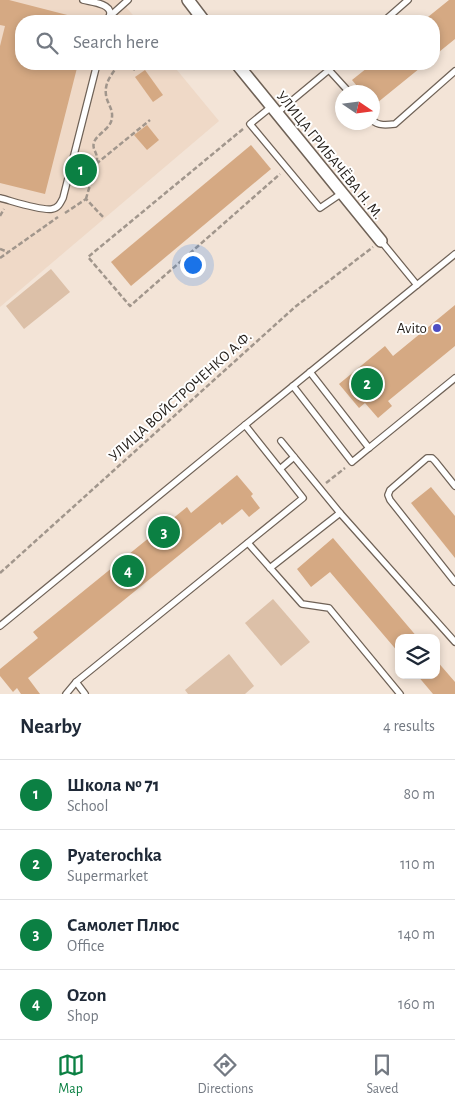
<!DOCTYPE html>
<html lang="en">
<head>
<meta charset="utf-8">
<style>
	body { margin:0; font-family:"Alegreya Sans",sans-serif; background:#f6f6f7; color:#1f2937 }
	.controls { position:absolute; right:15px; bottom:15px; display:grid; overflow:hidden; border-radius:10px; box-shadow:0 2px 8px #0003 }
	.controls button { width:45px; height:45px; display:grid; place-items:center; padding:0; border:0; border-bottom:1px solid #e0e1e3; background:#fff; color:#1f2937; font:25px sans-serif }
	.compass { position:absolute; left:335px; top:85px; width:45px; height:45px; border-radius:50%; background:#fff; box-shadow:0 2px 8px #0003; rotate:103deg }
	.you { position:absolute; left:192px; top:264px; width:18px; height:18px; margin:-12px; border:4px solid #fff; border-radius:50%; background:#1a73e8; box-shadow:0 0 0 8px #1a73e833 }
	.badge { display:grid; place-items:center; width:32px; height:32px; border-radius:50%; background:#0b8043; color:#fff; font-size:16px; font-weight:700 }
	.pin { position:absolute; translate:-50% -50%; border:2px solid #fff; box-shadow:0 1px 5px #0006 }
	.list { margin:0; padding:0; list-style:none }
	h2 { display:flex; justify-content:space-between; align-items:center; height:65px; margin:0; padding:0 20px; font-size:21px }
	h2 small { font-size:16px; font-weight:400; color:#747a83 }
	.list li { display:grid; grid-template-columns:32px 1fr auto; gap:15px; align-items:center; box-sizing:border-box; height:70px; padding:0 20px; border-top:1px solid #e0e1e3 }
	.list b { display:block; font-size:19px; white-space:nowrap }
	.list p { margin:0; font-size:16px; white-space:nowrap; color:#747a83 }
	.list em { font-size:16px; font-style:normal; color:#747a83 }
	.icon { flex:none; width:28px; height:28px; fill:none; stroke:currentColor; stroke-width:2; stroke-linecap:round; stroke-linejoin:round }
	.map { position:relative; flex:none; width:455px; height:694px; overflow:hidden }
	.search { position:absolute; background:#fff; box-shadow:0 2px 8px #0003; left:15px; right:15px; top:15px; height:55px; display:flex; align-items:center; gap:12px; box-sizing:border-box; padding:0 18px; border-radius:20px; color:#747a83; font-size:19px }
	.sheet { height:345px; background:#fff }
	nav { display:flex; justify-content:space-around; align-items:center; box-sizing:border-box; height:70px; border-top:1px solid #e0e1e3; background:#fff; font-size:14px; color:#747a83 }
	nav a { display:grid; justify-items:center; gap:2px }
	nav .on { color:#0b8043 }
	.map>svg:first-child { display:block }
	.built { fill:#efd9c7 }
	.green { fill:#dcc0a8 }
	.building { fill:#d5a983 }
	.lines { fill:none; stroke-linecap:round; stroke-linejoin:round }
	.service-casing { stroke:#6f6257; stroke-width:8 }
	.minor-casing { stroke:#6f6257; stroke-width:14 }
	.path { stroke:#a1968c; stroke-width:2.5; stroke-dasharray:5 2.5; stroke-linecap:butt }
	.service { stroke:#fff; stroke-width:5.5 }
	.minor { stroke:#fff; stroke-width:11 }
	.poi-dot { fill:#4d4dc3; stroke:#fff; stroke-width:2 }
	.labels { text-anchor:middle; stroke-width:4; stroke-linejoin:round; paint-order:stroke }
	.street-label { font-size:15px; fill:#211c17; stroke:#fff }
	.poi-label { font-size:15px; fill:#211c17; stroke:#fff; text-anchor:end }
</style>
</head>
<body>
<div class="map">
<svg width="455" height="694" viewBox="0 0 455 694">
	<rect width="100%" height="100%" fill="#f3e4d7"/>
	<path class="built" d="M 0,0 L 120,0 L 138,21 L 21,21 L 21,64 L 172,64 L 219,121 L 0,307 Z"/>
	<g class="green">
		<path d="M 51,269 L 70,292 L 24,329 L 6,306 Z"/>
		<path d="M 273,599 L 310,642 L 281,666 L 245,623 Z"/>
		<path d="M 229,654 L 254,686 L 245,694 L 188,694 L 185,690 Z"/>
	</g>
	<g class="building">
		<path d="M 0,0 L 9,0 L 79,18 L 79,21 L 21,21 L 21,64 L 78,64 L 45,194 L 0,183 L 0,46 L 5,26 L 0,25 Z"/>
		<path d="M 449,0 L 455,0 L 455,39 L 434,56 L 434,21 L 423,21 Z"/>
		<path d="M 372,64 L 425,64 L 372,107 L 372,92 L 362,92 L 352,80 Z"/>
		<path d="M 145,70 L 163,95 L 153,102 L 135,77 Z"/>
		<path d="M 147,125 L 159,140 L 147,150 L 134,135 Z"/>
		<path d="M 251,145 L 271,169 L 131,286 L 111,262 Z"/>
		<path d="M 455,305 L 455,346 L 388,401 L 392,406 L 378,418 L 365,403 L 359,408 L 339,384 L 385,346 L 393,356 Z"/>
		<path d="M 237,475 L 253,494 L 251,496 L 260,508 L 249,517 L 242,509 L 222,525 L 220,522 L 28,678 L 40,694 L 21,694 L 17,688 L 13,692 L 0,676 L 0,669 L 38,638 L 33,632 L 187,507 L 191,513 Z"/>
		<path d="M 431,487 L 455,516 L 455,558 L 411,503 Z"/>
		<path d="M 333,538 L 418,638 L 399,638 L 399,653 L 330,572 L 311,587 L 297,569 Z"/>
		<path d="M 436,660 L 455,682 L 455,694 L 433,694 L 417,675 L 436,675 Z"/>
	</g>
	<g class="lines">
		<g class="service-casing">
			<g id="service">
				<path d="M 83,0 C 90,2 110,3 110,13 C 110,16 108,18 108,21"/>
				<path d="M 109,17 L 128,0"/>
				<path d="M 384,21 L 408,0"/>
				<path d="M 329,70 L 349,92"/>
				<path d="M 271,107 L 250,124 L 320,208 L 342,193"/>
				<path d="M 277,113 L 336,64"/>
				<path d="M 372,120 C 378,126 387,125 395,124 L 455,71"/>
				<path d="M 0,198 C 12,201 41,211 52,209 C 58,208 60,204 63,198 L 97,64"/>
				<path d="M 381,241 L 417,285"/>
				<path d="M 310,372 L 369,448 L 455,378"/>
				<path d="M 293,386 L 352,462 L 369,448"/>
				<path d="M 245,425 L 455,254"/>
				<path d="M 280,469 L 294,457"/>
				<path d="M 455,486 L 435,461 L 432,458 L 427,458 L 390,490 L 388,495 L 390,500 L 455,582"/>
				<path d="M 340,513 L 455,642"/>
				<path d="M 248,543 L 302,604 L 329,608 L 400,694"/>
				<path d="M 270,568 L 340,513 L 281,441"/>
				<path d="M 0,626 L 245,425 L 303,498 L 76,682 L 66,694"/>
				<path d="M 76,682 L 85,694"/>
			</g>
		</g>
		<g class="minor-casing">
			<g id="minor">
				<path d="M 188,0 L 204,21"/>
				<path d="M 237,64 L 381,241"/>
			</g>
		</g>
		<g class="path">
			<path d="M 126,64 L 135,70"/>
			<path d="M 243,129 L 88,257 L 130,306 L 280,174"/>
			<path d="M 96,164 L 150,120"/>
			<path d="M 86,199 C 88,190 98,163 97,157 C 96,151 92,149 94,142 C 98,133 112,128 112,117 C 113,109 107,103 106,95 C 104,82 113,73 119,64"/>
			<path d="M 65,213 L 86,199 L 104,218"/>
			<path d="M 0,216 L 4,209"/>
			<path d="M 0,249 L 8,252"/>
			<path d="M 0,258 L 58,217"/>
			<path d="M 326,483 L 345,468"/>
			<path d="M 0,573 L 295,307 L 373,247"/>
		</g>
		<use href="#service" class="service"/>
		<use href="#minor" class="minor"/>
	</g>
	<circle class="poi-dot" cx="437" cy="328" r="5"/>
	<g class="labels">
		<g class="street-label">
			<text transform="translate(330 155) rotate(51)" y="5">УЛИЦА ГРИБАЧЁВА Н. М.</text>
			<text transform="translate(180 396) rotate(-42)" y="5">УЛИЦА ВОЙСТРОЧЕНКО А.Ф.</text>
		</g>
		<g class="poi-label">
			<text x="427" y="333">Avito</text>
		</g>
	</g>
</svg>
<div class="controls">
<button><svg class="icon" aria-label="layers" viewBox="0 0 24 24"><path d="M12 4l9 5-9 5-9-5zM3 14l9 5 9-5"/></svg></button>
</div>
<svg class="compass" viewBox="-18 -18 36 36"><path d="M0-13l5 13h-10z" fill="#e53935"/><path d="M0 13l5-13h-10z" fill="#747a83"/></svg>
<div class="you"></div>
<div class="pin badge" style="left:81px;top:170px">1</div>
<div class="pin badge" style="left:367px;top:384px">2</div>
<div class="pin badge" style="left:164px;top:532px">3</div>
<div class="pin badge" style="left:128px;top:571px">4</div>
<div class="search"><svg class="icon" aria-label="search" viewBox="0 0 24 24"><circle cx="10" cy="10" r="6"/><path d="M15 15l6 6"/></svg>Search here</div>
</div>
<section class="sheet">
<h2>Nearby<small>4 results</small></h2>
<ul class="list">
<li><span class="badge">1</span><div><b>Школа № 71</b><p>School</p></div><em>80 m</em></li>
<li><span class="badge">2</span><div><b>Pyaterochka</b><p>Supermarket</p></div><em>110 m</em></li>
<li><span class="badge">3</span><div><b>Самолет Плюс</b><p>Office</p></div><em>140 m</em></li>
<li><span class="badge">4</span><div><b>Ozon</b><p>Shop</p></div><em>160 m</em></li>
</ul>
</section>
<nav>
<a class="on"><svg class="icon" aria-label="map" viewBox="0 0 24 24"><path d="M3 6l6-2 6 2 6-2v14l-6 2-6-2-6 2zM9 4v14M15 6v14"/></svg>Map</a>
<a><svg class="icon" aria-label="directions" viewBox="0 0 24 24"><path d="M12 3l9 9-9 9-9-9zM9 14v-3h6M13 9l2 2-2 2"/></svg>Directions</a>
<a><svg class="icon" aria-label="saved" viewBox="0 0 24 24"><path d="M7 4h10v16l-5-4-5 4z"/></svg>Saved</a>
</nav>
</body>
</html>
